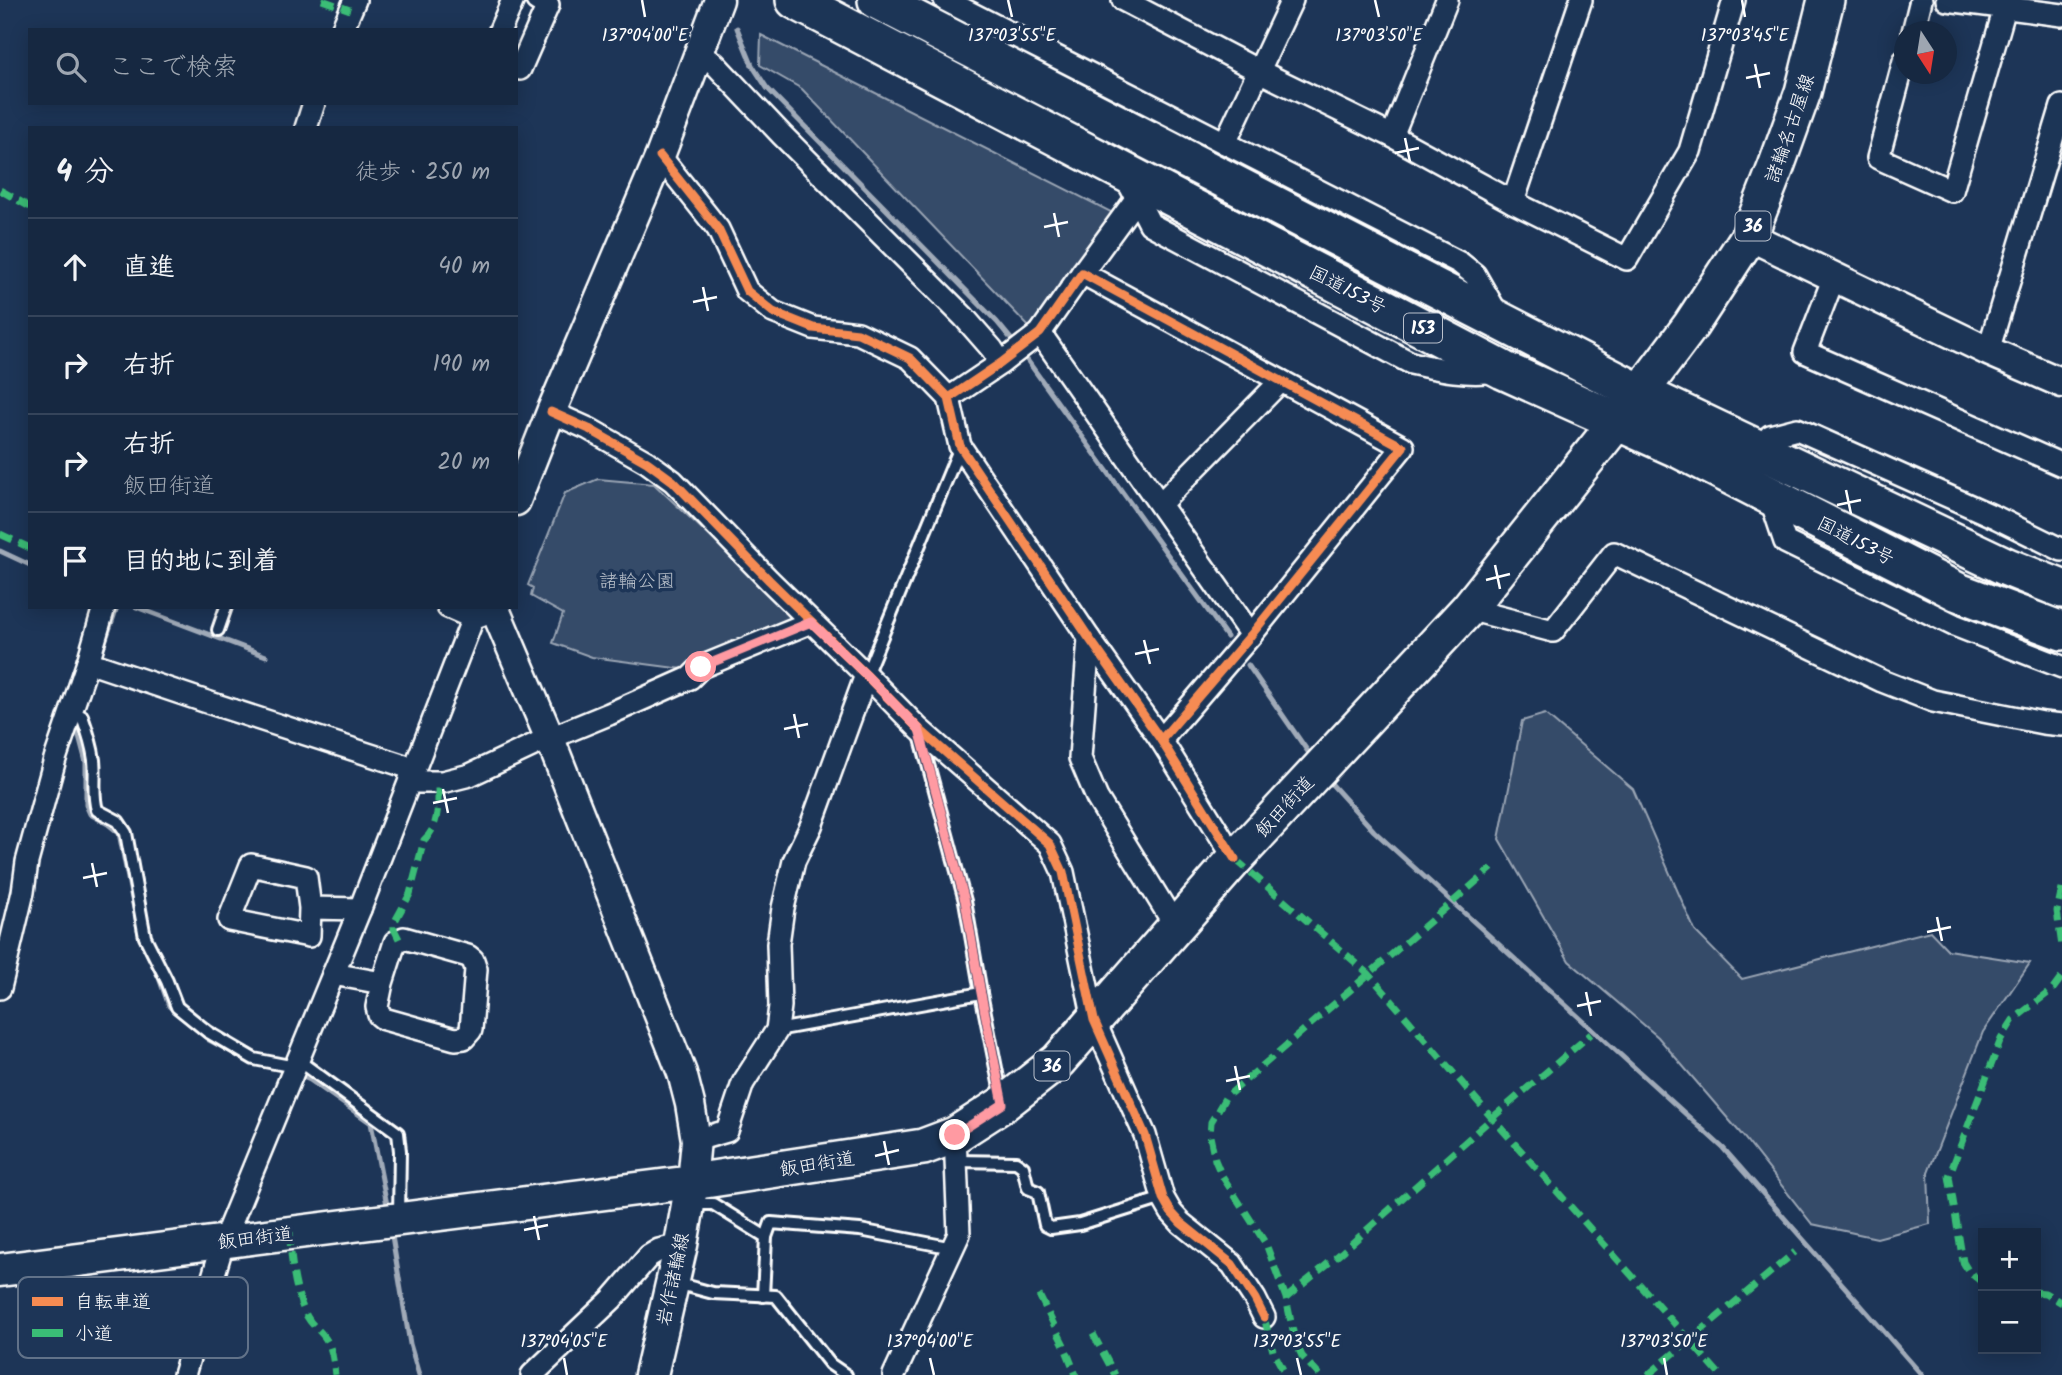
<!DOCTYPE html>
<html lang="ja">
<head>
<meta charset="utf-8">
<style>
	body { margin:0; font-family:Kalam,"Klee One",sans-serif; background:#1f3048; color:#f1f3f6 }
	.controls { position:absolute; right:21px; bottom:21px; display:grid; overflow:hidden; border-radius:0px; box-shadow:0 4px 18px #0003 }
	.controls button { width:63px; height:63px; display:grid; place-items:center; padding:0; border:0; border-bottom:2px solid #35445a; background:#162841; color:#f1f3f6; font:35px sans-serif }
	.compass { position:absolute; left:1894px; top:21px; width:63px; height:63px; border-radius:50%; background:#162841; box-shadow:0 4px 18px #0003; rotate:168deg }
	.stop { position:absolute; width:21px; height:21px; margin:-16px; border:5px solid #ff9aa2; border-radius:50%; background:#fff }
	.stop.end { background:#ff9aa2; border-color:#fff; box-shadow:0 2px 7px #0008 }
	.list { margin:0; padding:0; list-style:none }
	h2 { display:flex; justify-content:space-between; align-items:center; height:91px; margin:0; padding:0 28px; font-size:30px }
	h2 small { font-size:23px; font-weight:400; color:#9ea6b1 }
	.list li { display:grid; grid-template-columns:46px 1fr auto; gap:21px; align-items:center; box-sizing:border-box; height:98px; padding:0 28px; border-top:2px solid #35445a }
	.list b { display:block; font-size:26px; white-space:nowrap }
	.list p { margin:0; font-size:23px; white-space:nowrap; color:#9ea6b1 }
	.list em { font-size:23px; font-style:normal; color:#9ea6b1 }
	.icon { flex:none; width:38px; height:38px; fill:none; stroke:currentColor; stroke-width:2; stroke-linecap:round; stroke-linejoin:round }
	.map { position:relative; flex:none; width:2062px; height:1375px; overflow:hidden }
	.search { position:absolute; background:#162841; box-shadow:0 4px 18px #0003; left:28px; top:28px; width:490px; height:77px; display:flex; align-items:center; gap:18px; box-sizing:border-box; padding:0 24px; border-radius:0px; color:#9ea6b1; font-size:26px }
	.panel { position:absolute; background:#162841; box-shadow:0 4px 18px #0003; left:28px; top:126px; width:490px; height:483px; border-radius:0px }
	.map>svg:first-child { display:block }
	.green { fill:#364b69; stroke:#9aa5b4; stroke-width:2 }
	.lines { fill:none; stroke-linecap:round; stroke-linejoin:round }
	.stream { stroke:#a0aab8; stroke-width:5 }
	.service-casing { stroke:#fff; stroke-width:16 }
	.minor-casing { stroke:#fff; stroke-width:26 }
	.tertiary-casing { stroke:#fff; stroke-width:33 }
	.secondary-casing { stroke:#fff; stroke-width:37 }
	.primary-casing { stroke:#fff; stroke-width:40 }
	.trunk-casing { stroke:#fff; stroke-width:42 }
	.service { stroke:#1d3557; stroke-width:10 }
	.minor { stroke:#1d3557; stroke-width:21 }
	.tertiary { stroke:#1d3557; stroke-width:28 }
	.secondary { stroke:#1d3557; stroke-width:32 }
	.primary { stroke:#1d3557; stroke-width:35 }
	.trunk { stroke:#1d3557; stroke-width:37 }
	.quiet { stroke:#3abd76; stroke-width:7; stroke-dasharray:14 7; stroke-linecap:butt }
	.cycleway-casing { stroke:#1d3557; stroke-width:13 }
	.cycleway { stroke:#f68b52; stroke-width:9 }
	.route { stroke:#ff9aa2; stroke-width:9 }
	.ticks { fill:none; stroke:#fff; stroke-width:2.5 }
	.labels { text-anchor:middle; stroke-width:7; stroke-linejoin:round; paint-order:stroke }
	.shield { fill:#1d3557; stroke:#bbc2cd; stroke-width:2 }
	.shield-label { font-size:18px; font-weight:bold; fill:#fff }
	.street-label { font-size:19px; fill:#fff; stroke:#1d3557 }
	.park-label { font-size:19px; fill:#b9c0ca; stroke:#1d3557 }
	.key { fill:#1d3557; stroke:#617289; stroke-width:2 }
	.key-label { font-size:19px; fill:#fff }
	.ticks-label { font-size:18px; text-anchor:middle; fill:#fff; stroke:#1d3557; stroke-width:7; stroke-linejoin:round; paint-order:stroke }
</style>
</head>
<body>
<div class="map">
<svg width="2062" height="1375" viewBox="0 0 2062 1375">
	<rect width="100%" height="100%" fill="#1d3557"/>
	<filter id="ink" filterUnits="userSpaceOnUse"><feTurbulence type="fractalNoise" baseFrequency=".0143" numOctaves="2"/><feDisplacementMap in="SourceGraphic" scale="14" xChannelSelector="R" yChannelSelector="G"/><feConvolveMatrix kernelMatrix="1 2 1 2 8 2 1 2 1" color-interpolation-filters="sRGB"/></filter>
	<g filter="url(#ink)">
		<g class="green">
			<path d="M 761,35 L 1113,213 L 1030,328 L 802,89 L 760,65 Z"/>
			<path d="M 598,479 L 654,484 L 799,620 L 683,669 L 592,657 L 553,643 L 563,614 L 531,596 L 533,588 L 528,585 L 565,493 Z"/>
			<path d="M 1545,714 L 1633,789 L 1695,931 L 1742,979 L 1930,931 L 1948,950 L 2030,963 L 1983,1032 L 1928,1173 L 1930,1224 L 1877,1238 L 1812,1224 L 1742,1135 L 1658,1037 L 1569,961 L 1499,839 L 1522,721 Z"/>
		</g>
		<g class="lines">
			<g class="stream">
				<path d="M 737,28 L 752,65 L 767,88 L 997,322 L 1016,345"/>
				<path d="M 1022,353 L 1227,637"/>
				<path d="M 0,551 L 30,565"/>
				<path d="M 136,607 L 266,656"/>
				<path d="M 104,645 L 117,607"/>
				<path d="M 1248,665 L 1313,759"/>
				<path d="M 79,721 L 77,728 L 86,762 L 86,805 L 90,814 L 108,824 L 119,833 L 140,939 L 159,978 L 169,1006 L 209,1040 L 243,1058"/>
				<path d="M 1327,779 L 1374,831 L 1723,1148 L 1922,1375"/>
				<path d="M 296,1074 L 310,1080 L 371,1123 L 388,1210"/>
				<path d="M 391,1230 L 410,1344 L 419,1375"/>
			</g>
			<g class="service-casing">
				<g id="service">
					<path d="M 218,630 L 226,607"/>
					<path d="M 866,675 L 960,447"/>
					<path d="M 70,711 L 82,716 C 87,730 92,745 94,760 C 96,777 92,794 97,810 L 118,821 L 126,833 L 145,937 L 167,981 L 177,1007 L 208,1032 L 254,1059 L 295,1067"/>
					<path d="M 920,735 L 965,901 L 981,993 L 1002,1098"/>
					<path d="M 777,1030 L 981,993"/>
					<path d="M 298,1060 L 398,1133 L 400,1151 L 399,1216"/>
					<path d="M 956,1161 L 1016,1162 L 1023,1167 L 1028,1188 L 1038,1192 L 1045,1225 L 1051,1228 L 1080,1224 L 1163,1198"/>
					<path d="M 691,1204 L 713,1204 L 766,1237 L 763,1296"/>
					<path d="M 766,1237 L 771,1223 L 860,1230 L 953,1248"/>
					<path d="M 676,1283 L 713,1293 L 776,1296 L 830,1364 L 846,1375"/>
				</g>
			</g>
			<g class="minor-casing">
				<g id="minor">
					<path d="M 945,0 L 1460,263 L 1475,275 L 1499,317"/>
					<path d="M 1123,0 L 1259,71 L 1392,136 L 1513,202 L 1627,259 L 1690,151 L 1734,0"/>
					<path d="M 1947,0 L 2062,15"/>
					<path d="M 342,30 L 355,0"/>
					<path d="M 500,30 L 513,0"/>
					<path d="M 1913,32 L 1921,0"/>
					<path d="M 698,53 L 714,63 L 782,135 L 964,317 L 992,349 L 1001,363"/>
					<path d="M 1904,61 L 1878,158 L 1952,191 L 2005,8"/>
					<path d="M 516,67 L 520,69 L 548,5 L 537,0"/>
					<path d="M 306,128 L 314,103"/>
					<path d="M 1392,136 L 1447,0"/>
					<path d="M 1225,143 L 1292,0"/>
					<path d="M 660,156 L 718,229 L 747,291 L 773,312 L 813,328 L 858,333 L 910,358 L 949,398 L 960,446 L 1089,638 L 1161,740 L 1235,859"/>
					<path d="M 1124,174 L 1150,224 L 1411,363 C 1442,370 1466,375 1498,371"/>
					<path d="M 1513,202 L 1581,0"/>
					<path d="M 1082,273 L 1136,199"/>
					<path d="M 1834,277 L 1805,352 L 2062,465"/>
					<path d="M 1040,333 L 1251,635"/>
					<path d="M 1988,351 L 2062,106"/>
					<path d="M 949,398 L 1001,363 L 1040,333 L 1082,273 L 1403,447 L 1251,635 L 1161,740"/>
					<path d="M 551,412 L 589,429 L 647,462 L 673,481 L 769,580 L 866,675 L 919,729 L 1050,844 L 1063,872 L 1094,1020 L 1145,1135 L 1163,1198 L 1171,1212 L 1181,1223 L 1232,1264 L 1255,1299 L 1264,1317"/>
					<path d="M 1761,451 L 1770,436 L 1797,429 L 1997,518 L 2062,550"/>
					<path d="M 1770,497 L 1785,542 L 1954,625 L 2062,667"/>
					<path d="M 1160,504 L 1281,381"/>
					<path d="M 448,607 L 473,618"/>
					<path d="M 1468,609 L 1553,631 L 1614,553 L 1882,681 L 1933,701 L 2043,723 L 2062,725"/>
					<path d="M 1089,638 L 1080,758 L 1097,798 L 1176,927"/>
					<path d="M 88,662 L 204,701 L 414,769"/>
					<path d="M 410,779 L 418,782 L 442,782 L 470,775 L 536,744 L 609,714 L 690,678 L 701,667 L 811,622"/>
					<path d="M 310,908 L 309,936 L 229,920 L 251,865 L 306,877 L 310,908 L 360,909"/>
					<path d="M 333,974 L 382,983 L 395,942 L 404,938 L 468,956 L 473,960 L 476,969 L 471,1030 L 464,1038 L 455,1039 L 384,1019 L 379,1015 L 377,1007 L 382,983"/>
					<path d="M 0,988 L 23,892 L 27,862 L 55,759 L 88,662 L 104,607"/>
					<path d="M 696,1140 L 727,1131 L 743,1083 L 777,1030 L 780,1006 L 778,944 L 783,908 L 794,861 L 811,826 L 866,675"/>
					<path d="M 184,1375 L 224,1240 L 360,909 L 473,618 L 494,610"/>
					<path d="M 532,1375 L 612,1299 L 649,1256 L 659,1250 L 681,1245"/>
					<path d="M 894,1375 L 959,1234 L 955,1135"/>
				</g>
			</g>
			<g class="tertiary-casing">
				<g id="tertiary">
					<path d="M 1749,236 L 1988,351 L 2062,383"/>
					<path d="M 516,501 L 551,412 L 660,156 L 719,0"/>
					<path d="M 494,607 L 550,739 L 682,1073 L 690,1104 L 696,1140 L 692,1182"/>
				</g>
			</g>
			<g class="secondary-casing">
				<path id="secondary" d="M 0,1270 L 692,1182 L 681,1245 L 651,1375"/>
			</g>
			<g class="primary-casing">
				<path id="primary" d="M 692,1182 L 923,1147 L 955,1135 L 1003,1104 L 1058,1061 L 1235,859 L 1468,609 L 1640,393 L 1691,325 L 1749,236 L 1776,167 L 1803,92 L 1826,0"/>
			</g>
			<g class="trunk-casing">
				<g id="trunk">
					<path d="M 795,0 L 1503,370 L 1681,450 L 1958,592 L 2062,631"/>
					<path d="M 877,0 L 1640,393 L 2007,567 L 2062,589"/>
				</g>
			</g>
			<use href="#service" class="service"/>
			<use href="#minor" class="minor"/>
			<use href="#tertiary" class="tertiary"/>
			<use href="#secondary" class="secondary"/>
			<use href="#primary" class="primary"/>
			<use href="#trunk" class="trunk"/>
			<g class="quiet">
				<path d="M 322,0 L 350,10"/>
				<path d="M 0,190 L 30,207"/>
				<path d="M 0,534 L 30,548"/>
				<path d="M 1235,859 L 1369,974 L 1492,1118 L 1720,1375"/>
				<path d="M 2062,888 L 2057,911 L 2062,946"/>
				<path d="M 399,939 L 394,929 L 394,923 L 410,894 L 424,840 C 440,827 438,801 438,783"/>
				<path d="M 290,1232 C 290,1256 295,1297 308,1318 C 311,1324 317,1328 322,1334 C 333,1346 333,1360 335,1375"/>
				<path d="M 1983,1283 L 1969,1272 L 1963,1262 L 1949,1176 L 2001,1039 L 2013,1020 L 2053,989 L 2062,977"/>
				<path d="M 2036,1292 L 2045,1293 L 2062,1303"/>
				<path d="M 1039,1295 L 1064,1345 L 1076,1375"/>
				<path d="M 1286,1298 L 1341,1253 L 1492,1118 L 1591,1034"/>
				<path d="M 1264,1317 L 1273,1351 L 1286,1375"/>
				<path d="M 1093,1334 L 1115,1375"/>
				<path d="M 1319,1375 L 1302,1356 L 1295,1341 L 1286,1298 L 1266,1244 L 1221,1174 L 1215,1160 L 1210,1136 L 1211,1122 L 1225,1098 L 1492,868"/>
				<path d="M 1648,1375 L 1795,1252"/>
			</g>
			<g class="cycleway-casing">
				<g id="cycleway">
					<path d="M 660,156 L 718,229 L 747,291 L 773,312 L 813,328 L 858,333 L 910,358 L 949,398 L 960,446 L 1089,638 L 1161,740 L 1235,859"/>
					<path d="M 949,398 L 1001,363 L 1040,333 L 1082,273 L 1403,447 L 1251,635 L 1161,740"/>
					<path d="M 551,412 L 589,429 L 647,462 L 673,481 L 769,580 L 866,675 L 919,729 L 1050,844 L 1063,872 L 1094,1020 L 1145,1135 L 1163,1198 L 1171,1212 L 1181,1223 L 1232,1264 L 1255,1299 L 1264,1317"/>
				</g>
			</g>
			<use href="#cycleway" class="cycleway"/>
		</g>
	</g>
	<g class="lines" filter="url(#ink)">
		<path class="route" d="M 701,667 L 811,622 L 866,675 L 919,729 L 965,901 L 981,993 L 1003,1104 L 955,1135"/>
	</g>
	<path class="ticks" d="M 642,0 L 645,17M 1008,0 L 1012,17M 1375,0 L 1379,17M 1742,0 L 1745,17M 1755,64 L 1760,88M 1746,78 L 1770,73M 1405,138 L 1410,162M 1395,153 L 1419,148M 1054,213 L 1059,237M 1044,227 L 1068,222M 703,287 L 708,311M 693,302 L 717,297M 1846,490 L 1851,514M 1837,505 L 1861,500M 1495,565 L 1500,589M 1486,580 L 1510,574M 1144,640 L 1150,664M 1135,654 L 1159,649M 794,714 L 799,738M 784,729 L 808,724M 443,789 L 448,813M 433,803 L 457,798M 92,863 L 97,887M 83,878 L 107,873M 1937,917 L 1942,941M 1927,932 L 1951,927M 1586,992 L 1591,1016M 1577,1006 L 1601,1001M 1235,1066 L 1240,1090M 1226,1081 L 1250,1076M 884,1141 L 889,1165M 875,1156 L 899,1150M 534,1216 L 539,1240M 524,1230 L 548,1225M 564,1358 L 567,1375M 930,1358 L 934,1375M 1297,1358 L 1301,1375M 1664,1358 L 1667,1375"/>
	<g class="labels">
		<g class="shield">
			<rect x="1735.5" y="211.5" width="35" height="29" rx="5"/>
			<rect x="1404" y="313.5" width="38" height="29" rx="5"/>
			<rect x="1034.5" y="1051.5" width="35" height="29" rx="5"/>
		</g>
		<g class="shield-label">
			<text x="1753" y="232">36</text>
			<text x="1423" y="334">153</text>
			<text x="1052" y="1072">36</text>
		</g>
		<g class="street-label">
			<text transform="translate(1789 128) rotate(-71)" y="7">諸輪名古屋線</text>
			<text transform="translate(1348 289) rotate(27)" y="7">国道153号</text>
			<text transform="translate(1856 540) rotate(27)" y="7">国道153号</text>
			<text transform="translate(1284 806) rotate(-47)" y="7">飯田街道</text>
			<text transform="translate(817 1163) rotate(-9)" y="7">飯田街道</text>
			<text transform="translate(255 1237) rotate(-7)" y="7">飯田街道</text>
			<text transform="translate(672 1279) rotate(-78)" y="7">岩作諸輪線</text>
		</g>
		<g class="park-label">
			<text x="637" y="587">諸輪公園</text>
		</g>
	</g>
	<rect x="18" y="1277" width="230" height="81" rx="10" class="key"/>
	<rect x="32" y="1297" width="31" height="9" fill="#f68b52"/>
	<rect x="32" y="1329" width="31" height="8" fill="#3abd76"/>
	<g class="key-label">
		<text x="75" y="1308">自転車道</text>
		<text x="75" y="1340">小道</text>
	</g>
	<g class="ticks-label">
		<text x="645" y="41">137°04'00"E</text>
		<text x="1012" y="41">137°03'55"E</text>
		<text x="1379" y="41">137°03'50"E</text>
		<text x="1745" y="41">137°03'45"E</text>
		<text x="564" y="1347">137°04'05"E</text>
		<text x="930" y="1347">137°04'00"E</text>
		<text x="1297" y="1347">137°03'55"E</text>
		<text x="1664" y="1347">137°03'50"E</text>
	</g>
</svg>
<div class="controls">
<button>+</button>
<button>−</button>
</div>
<svg class="compass" viewBox="-18 -18 36 36"><path d="M0-13l5 13h-10z" fill="#e53935"/><path d="M0 13l5-13h-10z" fill="#9ea6b1"/></svg>
<div class="stop" style="left:701px;top:667px"></div>
<div class="stop end" style="left:955px;top:1135px"></div>
<div class="search"><svg class="icon" aria-label="search" viewBox="0 0 24 24"><circle cx="10" cy="10" r="6"/><path d="M15 15l6 6"/></svg>ここで検索</div>
<section class="panel">
<h2>4 分<small>徒歩 · 250 m</small></h2>
<ul class="list">
<li><svg class="icon" aria-label="ahead" viewBox="0 0 24 24"><path d="M12 20V5M6 11l6-6 6 6"/></svg><div><b>直進</b></div><em>40 m</em></li>
<li><svg class="icon" aria-label="right" viewBox="0 0 24 24"><path d="M7 20v-9h11M14 6l5 5-5 5"/></svg><div><b>右折</b></div><em>190 m</em></li>
<li><svg class="icon" aria-label="right" viewBox="0 0 24 24"><path d="M7 20v-9h11M14 6l5 5-5 5"/></svg><div><b>右折</b><p>飯田街道</p></div><em>20 m</em></li>
<li><svg class="icon" aria-label="arrive" viewBox="0 0 24 24"><path d="M6 21V4h12l-3 4 3 4H6"/></svg><div><b>目的地に到着</b></div></li>
</ul>
</section>
</div>
</body>
</html>
